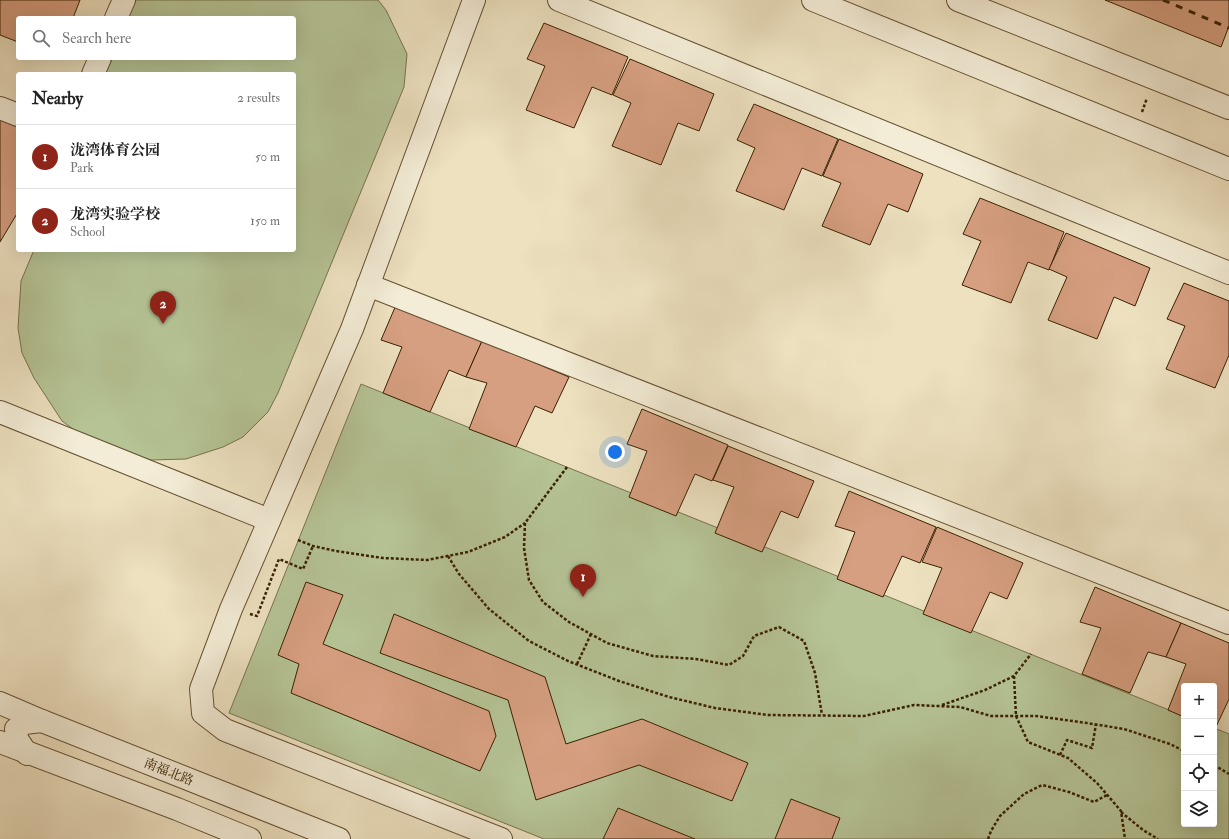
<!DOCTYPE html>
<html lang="en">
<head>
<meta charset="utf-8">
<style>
	body { margin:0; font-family:"IM FELL Double Pica","Noto Serif SC",serif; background:#f6f6f6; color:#222 }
	.controls { position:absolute; right:12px; bottom:12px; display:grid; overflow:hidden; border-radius:4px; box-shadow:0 4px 16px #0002 }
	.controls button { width:36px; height:36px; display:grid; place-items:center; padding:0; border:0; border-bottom:1px solid #e0e0e0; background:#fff; color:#222; font:20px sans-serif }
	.you { position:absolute; left:615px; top:452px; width:14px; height:14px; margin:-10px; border:3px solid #fff; border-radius:50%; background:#1a73e8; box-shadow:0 0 0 6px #1a73e833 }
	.badge { display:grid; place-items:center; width:26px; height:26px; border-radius:50%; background:#8f2418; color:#fff; font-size:13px; font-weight:700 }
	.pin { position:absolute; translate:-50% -33px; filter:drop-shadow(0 1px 2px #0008) }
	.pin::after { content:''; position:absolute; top:21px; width:14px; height:12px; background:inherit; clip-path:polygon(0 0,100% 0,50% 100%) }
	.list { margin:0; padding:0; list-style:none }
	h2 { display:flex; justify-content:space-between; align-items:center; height:52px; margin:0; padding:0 16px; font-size:17px }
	h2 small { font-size:13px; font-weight:400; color:#767676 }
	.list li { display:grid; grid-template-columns:26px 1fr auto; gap:12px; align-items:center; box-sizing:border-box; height:64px; padding:0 16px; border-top:1px solid #e0e0e0 }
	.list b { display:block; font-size:15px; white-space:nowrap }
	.list p { margin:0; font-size:13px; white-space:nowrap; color:#767676 }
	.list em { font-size:13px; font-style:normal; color:#767676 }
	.icon { flex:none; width:22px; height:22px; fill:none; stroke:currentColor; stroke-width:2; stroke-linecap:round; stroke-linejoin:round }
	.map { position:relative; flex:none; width:1229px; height:839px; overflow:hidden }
	.search { position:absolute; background:#fff; box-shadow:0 4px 16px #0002; left:16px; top:16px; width:280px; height:44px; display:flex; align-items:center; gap:10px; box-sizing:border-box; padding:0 14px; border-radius:4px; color:#767676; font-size:15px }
	.panel { position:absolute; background:#fff; box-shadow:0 4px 16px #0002; left:16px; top:72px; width:280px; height:180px; border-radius:4px }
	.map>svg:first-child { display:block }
	.green { fill:#b5c395; stroke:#78724c }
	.building { fill:#d69f81; stroke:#3a2102 }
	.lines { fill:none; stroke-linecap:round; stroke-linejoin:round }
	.minor-casing { stroke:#675132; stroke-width:24 }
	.path { stroke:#3a2102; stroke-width:2.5; stroke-dasharray:3 2; stroke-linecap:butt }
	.minor { stroke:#f3ecd6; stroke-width:22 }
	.rail { stroke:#3a2102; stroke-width:3; stroke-dasharray:7 7; stroke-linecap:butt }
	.labels { text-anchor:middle; stroke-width:3; stroke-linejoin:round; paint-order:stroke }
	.street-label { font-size:13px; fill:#3a2102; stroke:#f3ecd6 }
</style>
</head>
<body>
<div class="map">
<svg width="1229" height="839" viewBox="0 0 1229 839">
	<rect width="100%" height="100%" fill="#ede1c0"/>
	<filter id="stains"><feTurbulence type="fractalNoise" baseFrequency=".005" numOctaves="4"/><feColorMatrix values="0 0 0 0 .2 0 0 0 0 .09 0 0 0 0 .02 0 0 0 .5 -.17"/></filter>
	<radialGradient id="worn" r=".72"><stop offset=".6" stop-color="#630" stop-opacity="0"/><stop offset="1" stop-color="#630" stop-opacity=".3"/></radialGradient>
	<g class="green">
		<path d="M 136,0 L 378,0 L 386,10 L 407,54 L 404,87 L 278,393 L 268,412 L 243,437 L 223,447 L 186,459 L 151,460 L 117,451 L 85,438 L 62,421 L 34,378 L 22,353 L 18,328 L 21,281 L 34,250 L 294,250 L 294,74 L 105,74 L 112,58 L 294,58 L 294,18 L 128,18 Z"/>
		<path d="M 361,384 L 1184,716 L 1184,824 L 1214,824 L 1214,728 L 1229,734 L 1229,839 L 544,839 L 229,713 Z"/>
	</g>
	<g class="building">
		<path d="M 0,0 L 80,0 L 73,18 L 18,18 L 18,42 L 0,35 Z"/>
		<path d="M 1105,0 L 1229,0 L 1229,26 L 1221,47 Z"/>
		<path d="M 544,23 L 628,57 L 612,95 L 592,87 L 574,128 L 526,110 L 545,66 L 527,59 Z"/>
		<path d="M 630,59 L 714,94 L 699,131 L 678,123 L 661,165 L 612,146 L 631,103 L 613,95 Z"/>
		<path d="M 754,104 L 838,139 L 822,176 L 802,168 L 784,210 L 736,191 L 755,148 L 737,140 Z"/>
		<path d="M 0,117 L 18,126 L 18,212 L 0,242 Z"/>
		<path d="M 839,139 L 923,174 L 908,212 L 888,204 L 870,245 L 822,226 L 841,183 L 823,176 Z"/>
		<path d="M 980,198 L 1064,232 L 1049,270 L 1028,262 L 1011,303 L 962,285 L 981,241 L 963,234 Z"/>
		<path d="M 1066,233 L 1150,268 L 1135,306 L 1114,297 L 1097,339 L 1048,320 L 1067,277 L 1049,269 Z"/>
		<path d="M 1184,283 L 1229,301 L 1229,355 L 1215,388 L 1166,369 L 1185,326 L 1167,319 Z"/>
		<path d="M 396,305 L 482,341 L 466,377 L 449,370 L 430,412 L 383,393 L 402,347 L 381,340 Z"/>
		<path d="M 482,341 L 569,377 L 552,413 L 535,406 L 516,447 L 469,429 L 487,383 L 466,377 Z"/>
		<path d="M 642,409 L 728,445 L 712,481 L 695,474 L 676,516 L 629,497 L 647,451 L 627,444 Z"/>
		<path d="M 728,446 L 814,481 L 798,518 L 781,511 L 762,552 L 715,533 L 734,487 L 713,480 Z"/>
		<path d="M 849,491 L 936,527 L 920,563 L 902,556 L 883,597 L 837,579 L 855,532 L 835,526 Z"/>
		<path d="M 937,527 L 1023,563 L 1007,599 L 990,592 L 971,633 L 923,614 L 942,568 L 922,562 Z"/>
		<path d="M 306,582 L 343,595 L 323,644 L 489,711 L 496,736 L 480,771 L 291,693 L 299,664 L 278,655 Z"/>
		<path d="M 1095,587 L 1181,623 L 1166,657 L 1148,652 L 1130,693 L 1082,674 L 1101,628 L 1080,622 Z"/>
		<path d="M 394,614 L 545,677 L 566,744 L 642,719 L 748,763 L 732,801 L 639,765 L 536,800 L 508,700 L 380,653 Z"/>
		<path d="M 1181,623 L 1229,643 L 1229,699 L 1215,729 L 1214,729 L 1214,686 L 1184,686 L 1184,717 L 1168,710 L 1186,664 L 1166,657 Z"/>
		<path d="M 791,799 L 840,818 L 832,839 L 775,839 Z"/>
		<path d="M 618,808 L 695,839 L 603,839 Z"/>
	</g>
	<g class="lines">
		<g class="minor-casing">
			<g id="minor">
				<path d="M 474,0 L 352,329 L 231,609 L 201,689 L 203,713 L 225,730 L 501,839"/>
				<path d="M 559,0 L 1229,273"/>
				<path d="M 813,0 L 1229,169"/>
				<path d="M 958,0 L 1229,108"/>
				<path d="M 116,18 L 124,0"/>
				<path d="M 93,74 L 100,58"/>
				<path d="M 0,108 L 18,115"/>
				<path d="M 368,285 L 1229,623"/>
				<path d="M 0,412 L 269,520"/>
				<path d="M 0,703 L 42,721 L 339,839"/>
				<path d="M 0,742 L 177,809 L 250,839"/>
				<path d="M 27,754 L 17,739 L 16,729 L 24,723 L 42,721"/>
			</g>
		</g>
		<g class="path">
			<path d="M 1142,112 L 1147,98"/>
			<path d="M 567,467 L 525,523 L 524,548 L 529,580 L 543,602 L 569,622 L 607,643 L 653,656 L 696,659 L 729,665 L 743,656 L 754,636 L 779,627 L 804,641 L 815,673 L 822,715"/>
			<path d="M 298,540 L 313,546 L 336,551 L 383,558 L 427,560 L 468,552 L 505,537 L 525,523"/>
			<path d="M 448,556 L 459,574 L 489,609 L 529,641 L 568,661 L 619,681 L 669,697 L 715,708 L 768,715 L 864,716 L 914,705 L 960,707 L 991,716 L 1036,716 L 1087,723 L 1124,729 L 1170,744 L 1184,751"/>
			<path d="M 250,614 L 257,616 L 279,559 L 303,569 L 313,546"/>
			<path d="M 577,664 L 591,634"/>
			<path d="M 1014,676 L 1016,716 L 1028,742 L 1068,758 L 1097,783 L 1121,811 L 1125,839"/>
			<path d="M 942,705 L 985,690 L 1014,676 L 1031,654"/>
			<path d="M 1060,755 L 1067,740 L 1092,748 L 1096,724"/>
			<path d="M 1214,765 L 1229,774"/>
			<path d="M 1121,812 L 1143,830 L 1158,839"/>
			<path d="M 988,839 L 991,831 L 1000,816 L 1024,794 L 1042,785 L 1069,792 L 1094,802 L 1107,795"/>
		</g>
		<use href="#minor" class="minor"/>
		<path class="rail" d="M 1163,0 L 1229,28"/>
	</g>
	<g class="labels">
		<g class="street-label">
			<text transform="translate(169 771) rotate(22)" y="5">南福北路</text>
		</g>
	</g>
	<rect width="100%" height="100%" filter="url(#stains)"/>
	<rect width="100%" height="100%" fill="url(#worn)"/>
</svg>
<div class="controls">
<button>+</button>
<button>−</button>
<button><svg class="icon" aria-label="locate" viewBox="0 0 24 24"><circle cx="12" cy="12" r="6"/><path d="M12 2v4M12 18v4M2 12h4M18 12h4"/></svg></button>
<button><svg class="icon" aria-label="layers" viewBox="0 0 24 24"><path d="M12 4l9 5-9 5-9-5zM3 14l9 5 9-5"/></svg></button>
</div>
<div class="you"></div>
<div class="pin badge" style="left:583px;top:597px">1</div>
<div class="pin badge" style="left:163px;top:324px">2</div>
<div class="search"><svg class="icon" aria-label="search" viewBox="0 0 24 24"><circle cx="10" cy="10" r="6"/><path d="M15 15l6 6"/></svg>Search here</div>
<section class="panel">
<h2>Nearby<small>2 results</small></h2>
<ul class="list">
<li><span class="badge">1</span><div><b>泷湾体育公园</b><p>Park</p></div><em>50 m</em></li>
<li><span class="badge">2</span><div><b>龙湾实验学校</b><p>School</p></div><em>150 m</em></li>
</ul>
</section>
</div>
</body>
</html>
